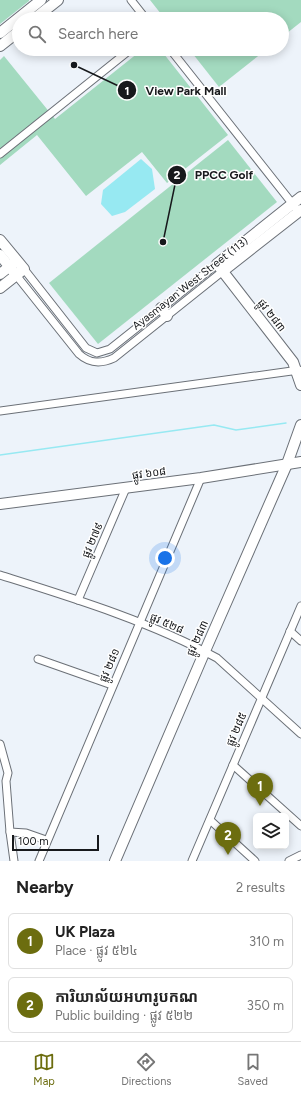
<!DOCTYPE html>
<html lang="en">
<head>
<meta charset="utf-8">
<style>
	body { margin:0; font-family:Figtree,"Noto Sans Khmer",sans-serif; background:#f6f6f6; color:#222 }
	.controls { position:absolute; right:12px; bottom:12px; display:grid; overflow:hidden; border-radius:6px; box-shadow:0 2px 10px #0003 }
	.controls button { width:36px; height:36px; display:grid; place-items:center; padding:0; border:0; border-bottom:1px solid #e0e0e0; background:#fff; color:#222; font:20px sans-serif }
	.scale { position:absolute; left:12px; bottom:10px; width:87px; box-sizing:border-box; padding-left:4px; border:2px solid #17191c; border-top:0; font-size:11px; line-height:14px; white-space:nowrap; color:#17191c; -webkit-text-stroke:3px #fff; paint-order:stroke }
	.you { position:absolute; left:165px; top:558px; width:14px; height:14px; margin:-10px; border:3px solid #fff; border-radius:50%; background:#1a73e8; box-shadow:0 0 0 6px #1a73e833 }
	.badge { display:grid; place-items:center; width:26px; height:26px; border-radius:50%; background:#6c6d0f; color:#fff; font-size:13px; font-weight:700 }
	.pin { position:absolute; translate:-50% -33px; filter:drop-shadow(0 1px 2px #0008) }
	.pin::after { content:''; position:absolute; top:21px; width:14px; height:12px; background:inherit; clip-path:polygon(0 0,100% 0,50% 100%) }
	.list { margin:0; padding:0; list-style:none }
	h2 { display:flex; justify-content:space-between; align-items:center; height:52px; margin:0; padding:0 16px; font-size:17px }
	h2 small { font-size:13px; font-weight:400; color:#767676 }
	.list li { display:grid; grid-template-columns:26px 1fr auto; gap:12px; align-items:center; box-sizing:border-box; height:56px; margin:0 8px 8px; padding:0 8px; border:1px solid #e0e0e0; border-radius:6px }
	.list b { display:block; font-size:15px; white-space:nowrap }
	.list p { margin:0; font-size:13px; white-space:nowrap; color:#767676 }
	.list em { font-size:13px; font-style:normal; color:#767676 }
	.icon { flex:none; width:22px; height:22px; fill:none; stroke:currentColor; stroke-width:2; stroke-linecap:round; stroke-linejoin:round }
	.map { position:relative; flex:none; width:301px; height:861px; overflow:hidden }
	.search { position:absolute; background:#fff; box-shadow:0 2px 10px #0003; left:12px; right:12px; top:12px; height:44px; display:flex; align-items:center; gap:10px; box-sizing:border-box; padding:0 14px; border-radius:22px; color:#767676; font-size:15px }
	.sheet { height:180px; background:#fff }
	nav { display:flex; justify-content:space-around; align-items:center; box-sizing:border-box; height:56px; border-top:1px solid #e0e0e0; background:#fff; font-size:11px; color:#767676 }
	nav a { display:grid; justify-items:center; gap:2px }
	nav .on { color:#6c6d0f }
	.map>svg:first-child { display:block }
	.green { fill:#a3dabf }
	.water { fill:#97e9f2 }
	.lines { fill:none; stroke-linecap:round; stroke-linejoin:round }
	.stream { stroke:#97e9f2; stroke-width:1.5 }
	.street-casing { stroke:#6b7077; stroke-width:9 }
	.secondary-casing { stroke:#6b7077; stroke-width:12 }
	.street { stroke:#fff; stroke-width:7 }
	.secondary { stroke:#fff; stroke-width:10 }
	.labels { text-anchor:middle; stroke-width:3; stroke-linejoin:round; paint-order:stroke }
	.street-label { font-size:11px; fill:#17191c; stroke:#fff }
	.leader { fill:none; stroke:#17191c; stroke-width:1.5 }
	.callout-dot { fill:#17191c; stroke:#fff; stroke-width:1.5 }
	.mark-label { font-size:12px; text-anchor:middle; font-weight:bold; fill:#fff }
	.callout-label { font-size:12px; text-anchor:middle; font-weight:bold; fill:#17191c; stroke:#fff; stroke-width:3; stroke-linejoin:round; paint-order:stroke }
</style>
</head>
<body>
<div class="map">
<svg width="301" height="861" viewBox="0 0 301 861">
	<rect width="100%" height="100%" fill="#edf3fa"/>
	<g class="green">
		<path d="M 0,0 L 29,0 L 29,1 L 0,24 Z"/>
		<path d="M 150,0 L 301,0 L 301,22 L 282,37 L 282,19 L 165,19 Z"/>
		<path d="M 143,49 L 160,49 L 228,135 L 167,183 L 142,152 L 86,196 L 37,135 L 0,165 L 0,60 L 4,56 L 55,119 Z"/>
		<path d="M 189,49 L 267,49 L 219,87 Z"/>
		<path d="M 228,140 L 277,202 L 98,344 L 49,283 Z"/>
	</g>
	<path class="water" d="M 141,159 L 152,169 L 155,189 L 125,212 L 112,216 L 101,204 L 103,190 Z"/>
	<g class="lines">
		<path class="stream" d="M 0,455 L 214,425 L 236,430 L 286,423"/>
		<g class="street-casing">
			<g id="street">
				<path d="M 131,0 L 146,19"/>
				<path d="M 170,49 L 295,207"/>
				<path d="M 0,154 L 131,49"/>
				<path d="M 24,269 L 86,348 L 97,353 L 110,349 L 217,264"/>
				<path d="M 16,275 L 79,354 C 90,364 101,364 114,358 L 223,271"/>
				<path d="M 0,411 L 299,370"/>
				<path d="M 0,575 C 73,598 149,621 217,658 L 301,734"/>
				<path d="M 78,600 L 126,488"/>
				<path d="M 290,631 L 301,641"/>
				<path d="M 38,659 L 112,685"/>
				<path d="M 0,744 L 8,773 L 6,781 L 10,832 L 26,833 L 46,840"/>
				<path d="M 233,765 L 301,826"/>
				<path d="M 210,820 L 255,861"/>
				<path d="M 10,832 L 14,861"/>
				<path d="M 39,861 L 201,478"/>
				<path d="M 192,861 L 301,606"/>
				<path d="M 289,861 L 301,855"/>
			</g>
		</g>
		<g class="secondary-casing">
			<g id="secondary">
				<path d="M 34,19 L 58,0"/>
				<path d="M 0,33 L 41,0"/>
				<path d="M 0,46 L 19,31"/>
				<path d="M 301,197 L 217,264 L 293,362 L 301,385"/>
				<path d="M 0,240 L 24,269 L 0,288"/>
				<path d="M 0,255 L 16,275"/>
				<path d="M 223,271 L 301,210"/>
				<path d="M 0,274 L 14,263"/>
				<path d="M 161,308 L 167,316"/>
				<path d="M 0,504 L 201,478 L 301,462"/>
				<path d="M 115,861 L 205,651 L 287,464 L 301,425"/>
			</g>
		</g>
		<use href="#street" class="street"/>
		<use href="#secondary" class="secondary"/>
	</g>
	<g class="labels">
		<g class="street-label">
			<text transform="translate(190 283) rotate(-38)" y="4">Ayasmayan West Street (113)</text>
			<text transform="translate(272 315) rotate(52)" y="4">ផ្លូវ ២៨៣</text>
			<text transform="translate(149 473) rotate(-8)" y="4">ផ្លូវ ៦០៨</text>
			<text transform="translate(92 540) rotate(-67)" y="4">ផ្លូវ ២៧៩</text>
			<text transform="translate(167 623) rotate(23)" y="4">ផ្លូវ ៥២៨</text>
			<text transform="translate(197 638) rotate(-66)" y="4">ផ្លូវ ២៨៣</text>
			<text transform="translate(109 665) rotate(-67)" y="4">ផ្លូវ ២៨១</text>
			<text transform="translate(236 729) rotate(-67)" y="4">ផ្លូវ ២៨៥</text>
		</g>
	</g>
	<path class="leader" d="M74 65L127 90M163 242L177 175"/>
	<g class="callout-dot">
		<circle cx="74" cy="65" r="4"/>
		<circle cx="163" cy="242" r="4"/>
		<circle cx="127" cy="90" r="10"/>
		<circle cx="177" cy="175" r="10"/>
	</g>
	<g class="mark-label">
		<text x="127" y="95">1</text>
		<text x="177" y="179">2</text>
	</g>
	<g class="callout-label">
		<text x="186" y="95">View Park Mall</text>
		<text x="224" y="179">PPCC Golf</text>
	</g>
</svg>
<div class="controls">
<button><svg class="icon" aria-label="layers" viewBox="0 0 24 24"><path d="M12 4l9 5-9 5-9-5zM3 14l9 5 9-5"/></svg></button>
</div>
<div class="scale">100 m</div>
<div class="you"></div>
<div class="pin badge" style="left:260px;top:806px">1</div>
<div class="pin badge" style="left:228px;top:855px">2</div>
<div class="search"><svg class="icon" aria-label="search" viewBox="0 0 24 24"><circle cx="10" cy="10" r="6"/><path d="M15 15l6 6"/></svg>Search here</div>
</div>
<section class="sheet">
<h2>Nearby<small>2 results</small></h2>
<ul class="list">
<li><span class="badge">1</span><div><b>UK Plaza</b><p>Place · ផ្លូវ ៥២៤</p></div><em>310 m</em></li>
<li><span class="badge">2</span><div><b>ការិយាល័យអហារូបកណ</b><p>Public building · ផ្លូវ ៥២២</p></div><em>350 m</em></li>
</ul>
</section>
<nav>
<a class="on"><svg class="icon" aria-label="map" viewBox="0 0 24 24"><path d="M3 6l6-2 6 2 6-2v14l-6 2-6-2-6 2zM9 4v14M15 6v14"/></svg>Map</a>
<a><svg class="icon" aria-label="directions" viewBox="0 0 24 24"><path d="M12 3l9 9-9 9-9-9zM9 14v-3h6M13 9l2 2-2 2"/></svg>Directions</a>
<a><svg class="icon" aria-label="saved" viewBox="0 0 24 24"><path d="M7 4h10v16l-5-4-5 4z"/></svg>Saved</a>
</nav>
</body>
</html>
